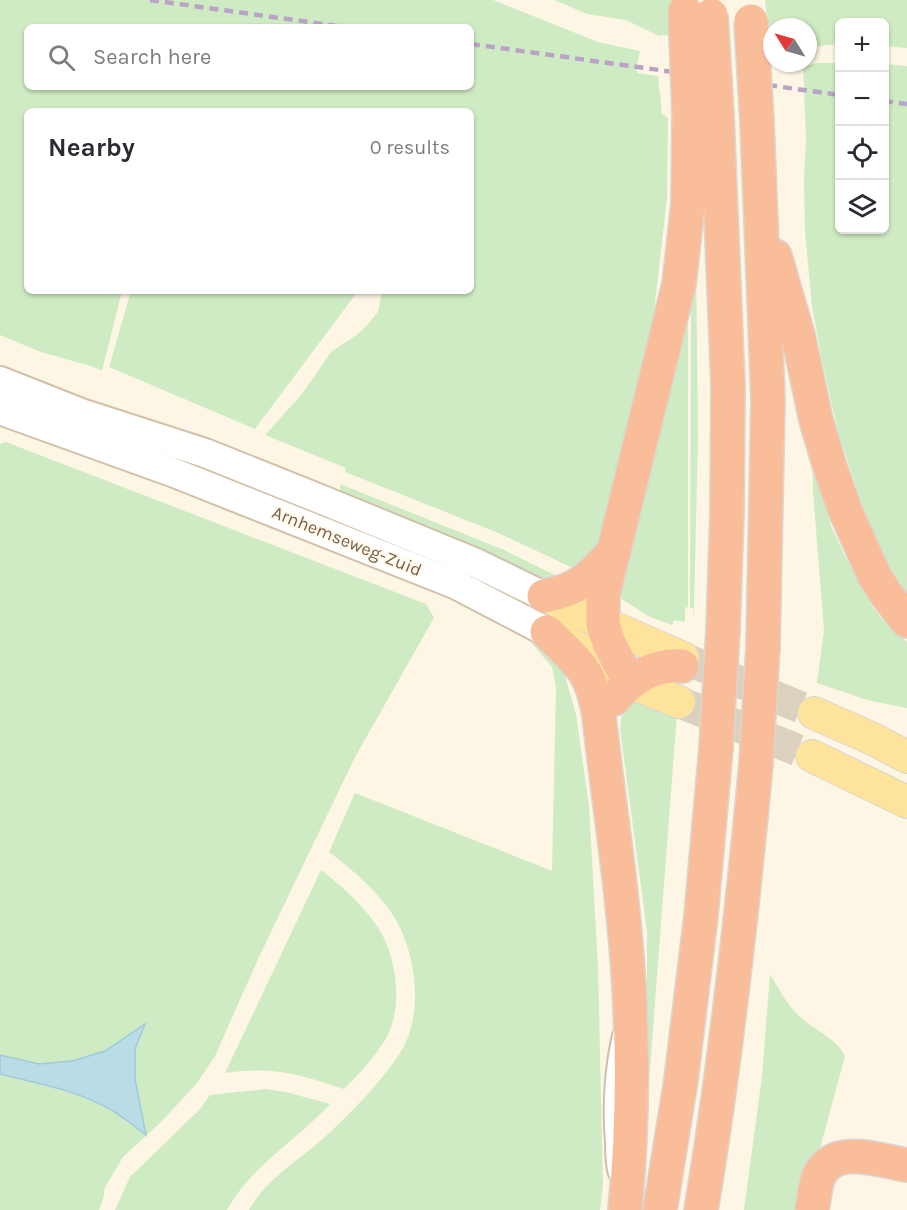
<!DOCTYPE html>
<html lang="en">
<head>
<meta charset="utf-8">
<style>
	body { margin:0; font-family:Karla,sans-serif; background:#f7f7f7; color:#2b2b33 }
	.controls { position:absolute; right:18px; top:18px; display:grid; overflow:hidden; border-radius:9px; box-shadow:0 2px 4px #0004 }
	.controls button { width:54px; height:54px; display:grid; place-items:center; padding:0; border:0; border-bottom:2px solid #e1e1e2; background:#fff; color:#2b2b33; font:30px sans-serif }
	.compass { position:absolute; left:763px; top:18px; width:54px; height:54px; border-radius:50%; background:#fff; box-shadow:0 2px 4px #0004; rotate:307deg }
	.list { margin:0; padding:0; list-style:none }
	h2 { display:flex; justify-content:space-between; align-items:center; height:78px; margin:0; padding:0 24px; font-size:26px }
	h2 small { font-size:20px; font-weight:400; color:#7c7c81 }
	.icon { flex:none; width:33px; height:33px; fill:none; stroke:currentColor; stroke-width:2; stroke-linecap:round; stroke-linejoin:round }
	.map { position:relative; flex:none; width:907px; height:1210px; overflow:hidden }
	.search { position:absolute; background:#fff; box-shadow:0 2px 4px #0004; left:24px; top:24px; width:450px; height:66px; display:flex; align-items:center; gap:15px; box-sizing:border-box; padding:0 21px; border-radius:9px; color:#7c7c81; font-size:22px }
	.panel { position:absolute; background:#fff; box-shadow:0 2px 4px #0004; left:24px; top:108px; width:450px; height:186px; border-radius:9px }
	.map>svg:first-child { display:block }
	.green { fill:#cfebc3; fill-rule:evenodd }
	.water { fill:#b9dce7; stroke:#9fcad9; stroke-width:1.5 }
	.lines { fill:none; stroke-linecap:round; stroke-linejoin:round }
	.primary-tunnel { stroke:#dcd0be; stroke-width:32; stroke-dasharray:32 16; stroke-linecap:butt }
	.service-casing { stroke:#cfbfab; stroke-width:14 }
	.secondary-casing { stroke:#d2c0a8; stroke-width:32 }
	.primary-casing { stroke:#dcd5d0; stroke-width:34 }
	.motorway-casing { stroke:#dcd5d0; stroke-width:36 }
	.service { stroke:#fff; stroke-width:10 }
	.secondary { stroke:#fff; stroke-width:28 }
	.primary { stroke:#fde39c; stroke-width:32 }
	.motorway { stroke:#f9bd9a; stroke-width:33 }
	.rail { stroke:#baa3c7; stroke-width:4.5; stroke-dasharray:9 6; stroke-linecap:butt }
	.motorway-bridge-casing { stroke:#dcd5d0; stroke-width:36; stroke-linecap:butt }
	.motorway-bridge { stroke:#f9bd9a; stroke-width:33 }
	.labels { text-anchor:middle; stroke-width:4.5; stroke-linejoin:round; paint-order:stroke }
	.street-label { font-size:18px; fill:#775e49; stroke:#fffaec }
</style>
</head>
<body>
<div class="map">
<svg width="907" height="1210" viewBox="0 0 907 1210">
	<rect width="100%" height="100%" fill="#fdf6e5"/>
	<g class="green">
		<path d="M 0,0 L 493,0 L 598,42 L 640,51 L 636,69 L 638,73 L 658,76 L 662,114 L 668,118 L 667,198 L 653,320 L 624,449 L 597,559 L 575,569 L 496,532 L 345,472 L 346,468 L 265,435 L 302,394 L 331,352 L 358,334 L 369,323 L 378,312 L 382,291 L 471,291 L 471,111 L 27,111 L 27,291 L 122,291 L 102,371 L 94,367 L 41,352 L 0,335 ZM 27,27 L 471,27 L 471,87 L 27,87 Z"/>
		<path d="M 554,0 L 674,0 L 677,34 L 659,36 L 626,20 L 587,14 Z"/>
		<path d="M 765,0 L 907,0 L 907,48 L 885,46 L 884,22 L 840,22 L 839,44 L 808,47 L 808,27 L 772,27 L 772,49 L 770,50 Z"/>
		<path d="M 819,63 L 839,63 L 840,230 L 884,230 L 885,64 L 907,66 L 907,594 L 877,546 L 868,522 L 838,432 L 822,360 L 812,306 L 805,233 L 804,181 L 806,137 L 803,66 Z"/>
		<path d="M 696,257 L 698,436 L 694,608 L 693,618 L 693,608 L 690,608 L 691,314 L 688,314 L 688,607 L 685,608 L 685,622 L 674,620 L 672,625 L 650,617 L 617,596 Z"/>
		<path d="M 131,291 L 358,291 L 255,429 L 109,367 Z"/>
		<path d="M 6,442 L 426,604 L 434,618 L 355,757 L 259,957 L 215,1056 L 197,1083 L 161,1122 L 123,1157 L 104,1189 L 104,1196 L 99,1210 L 0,1210 L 0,1074 C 36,1082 71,1089 103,1106 C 118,1113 131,1127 146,1134 L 135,1079 L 135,1049 L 145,1025 L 105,1051 L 72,1061 L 39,1064 L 0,1055 L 0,444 Z"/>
		<path d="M 812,450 L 831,526 L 846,558 L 872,606 L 883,620 L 907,642 L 907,708 L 867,700 L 817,683 L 824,630 L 813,492 Z"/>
		<path d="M 340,484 L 504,550 L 565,580 L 546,582 L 341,495 Z"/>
		<path d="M 529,640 L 555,659 L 563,669 L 576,714 L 589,806 L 598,967 L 603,1184 L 600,1210 L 249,1210 C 267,1177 302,1159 328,1134 C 352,1112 386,1077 403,1048 C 423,1012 416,955 396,920 C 380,893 354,871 329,852 L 355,793 L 552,871 L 556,688 L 552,667 Z"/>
		<path d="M 631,700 L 677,713 L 647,1108 L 647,932 L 620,729 L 622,713 Z"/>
		<path d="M 321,870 C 343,887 364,906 379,929 C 397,959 404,1008 385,1040 C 374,1058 359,1074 344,1089 C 299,1074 273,1066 225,1073 Z"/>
		<path d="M 770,974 C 778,988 786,1002 796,1013 C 811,1029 836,1037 845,1056 L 811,1182 L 805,1210 L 744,1210 L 762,1076 Z"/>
		<path d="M 266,1089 L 286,1092 L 330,1104 C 296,1141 252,1165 227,1210 L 115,1210 L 130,1177 L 200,1109 L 210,1095 Z"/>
	</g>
	<path class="water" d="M 145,1024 L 135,1049 L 135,1079 L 146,1135 C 132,1125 119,1113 104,1106 C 71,1089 36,1083 0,1074 L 0,1055 L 39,1064 L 72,1061 L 105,1051 Z"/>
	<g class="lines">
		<g class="primary-tunnel">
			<path d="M 683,658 L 814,713"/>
			<path d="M 679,702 L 812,756"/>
		</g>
		<g class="service-casing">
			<path id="service" d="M 614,1174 C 611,1164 611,1153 611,1142 C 608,1106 610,1071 618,1035"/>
		</g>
		<g class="secondary-casing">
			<g id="secondary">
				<path d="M 0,381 L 81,413 L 205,453 L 325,501 L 476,563 L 560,604"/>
				<path d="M 0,410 L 172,472 L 457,585 L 547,632"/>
			</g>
		</g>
		<g class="primary-casing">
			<g id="primary">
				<path d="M 560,604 L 683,658"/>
				<path d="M 556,636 L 615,669 L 629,682 L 679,702"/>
				<path d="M 814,713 L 873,739 L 907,757"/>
				<path d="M 812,756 L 907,802"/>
			</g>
		</g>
		<g class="motorway-casing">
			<g id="motorway">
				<path d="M 717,116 L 728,386 L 727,512 L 723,630"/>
				<path d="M 757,122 L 768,399 L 763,647"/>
				<path d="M 775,256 L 798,335 L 816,420 L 829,464 L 845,510 L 874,575 L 886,594 L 907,621"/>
				<path d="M 544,596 C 579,590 591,577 613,552"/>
				<path d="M 547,632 C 578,663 592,670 599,716 C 609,806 624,896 629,987 C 633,1061 632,1136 625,1210"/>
				<path d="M 629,682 L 609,643 L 603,624 L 603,595 L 679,284 L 688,204 L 689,112"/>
				<path d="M 614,699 C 632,678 653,664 682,666"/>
				<path d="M 660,1210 L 681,1080 L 701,916 L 716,748"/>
				<path d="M 701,1210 C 726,1062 742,914 756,764"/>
				<path d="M 812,1210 C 814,1200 815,1188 818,1178 C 833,1142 880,1161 907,1165"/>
			</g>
		</g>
		<use href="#service" class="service"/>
		<use href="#secondary" class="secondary"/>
		<use href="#primary" class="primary"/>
		<use href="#motorway" class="motorway"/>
		<g class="rail">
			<path d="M 150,0 L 345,27"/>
			<path d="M 471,44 L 840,95"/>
			<path d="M 884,101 L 907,104"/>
		</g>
		<g class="motorway-bridge-casing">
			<g id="motorway-bridge">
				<path d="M 685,11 L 689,112"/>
				<path d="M 711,15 L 717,116"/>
				<path d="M 751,21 L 757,122"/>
				<path d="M 716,748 L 723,630"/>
				<path d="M 756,764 L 763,647"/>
			</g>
		</g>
		<use href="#motorway-bridge" class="motorway-bridge"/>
	</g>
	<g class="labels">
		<g class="street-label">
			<text transform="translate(347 541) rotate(22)" y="6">Arnhemseweg-Zuid</text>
		</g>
	</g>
</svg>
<div class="controls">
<button>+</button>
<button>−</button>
<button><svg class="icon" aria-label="locate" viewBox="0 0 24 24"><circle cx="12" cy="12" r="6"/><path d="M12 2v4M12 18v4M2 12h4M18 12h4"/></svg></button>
<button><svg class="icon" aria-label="layers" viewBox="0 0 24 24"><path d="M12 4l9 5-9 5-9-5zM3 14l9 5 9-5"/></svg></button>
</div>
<svg class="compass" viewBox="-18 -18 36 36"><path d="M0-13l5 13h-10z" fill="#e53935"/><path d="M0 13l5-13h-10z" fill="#7c7c81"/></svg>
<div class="search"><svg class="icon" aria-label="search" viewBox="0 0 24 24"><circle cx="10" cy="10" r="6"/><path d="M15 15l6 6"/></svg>Search here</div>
<section class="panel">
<h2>Nearby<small>0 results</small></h2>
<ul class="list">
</ul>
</section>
</div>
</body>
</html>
